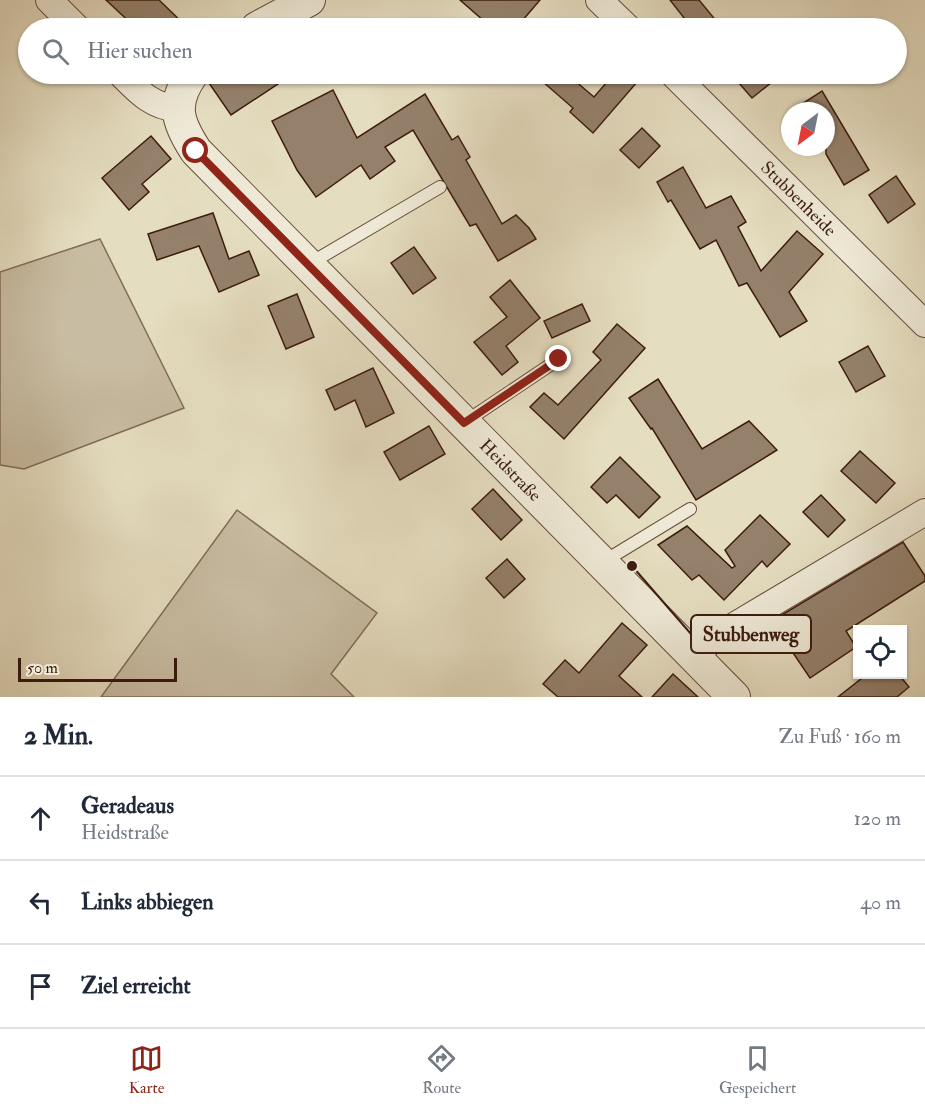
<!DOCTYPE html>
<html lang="de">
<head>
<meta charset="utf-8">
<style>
	body { margin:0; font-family:"IM FELL Double Pica",serif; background:#f6f6f7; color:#1f2937 }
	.controls { position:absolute; right:18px; bottom:18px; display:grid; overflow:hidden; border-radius:0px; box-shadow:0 2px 4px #0004 }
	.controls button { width:54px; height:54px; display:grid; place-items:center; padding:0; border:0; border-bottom:2px solid #e0e1e3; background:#fff; color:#1f2937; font:30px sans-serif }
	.compass { position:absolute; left:781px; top:102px; width:54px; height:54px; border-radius:50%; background:#fff; box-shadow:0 2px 4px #0004; rotate:212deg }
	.scale { position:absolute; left:18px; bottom:15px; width:159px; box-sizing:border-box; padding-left:6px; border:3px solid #3d1c0f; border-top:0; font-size:16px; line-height:21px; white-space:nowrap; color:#3d1c0f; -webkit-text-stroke:4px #eee9d6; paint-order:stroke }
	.stop { position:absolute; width:18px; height:18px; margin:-14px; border:4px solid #8f2418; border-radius:50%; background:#fff }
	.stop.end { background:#8f2418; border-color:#fff; box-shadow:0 2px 6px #0008 }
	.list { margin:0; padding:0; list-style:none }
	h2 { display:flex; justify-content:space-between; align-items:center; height:78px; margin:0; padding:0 24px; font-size:26px }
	h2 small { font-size:20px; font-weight:400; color:#747a83 }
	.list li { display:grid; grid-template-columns:39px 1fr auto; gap:18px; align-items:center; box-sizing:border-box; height:84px; padding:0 24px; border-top:2px solid #e0e1e3 }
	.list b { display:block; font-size:22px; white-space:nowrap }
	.list p { margin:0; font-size:20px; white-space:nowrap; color:#747a83 }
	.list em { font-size:20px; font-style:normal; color:#747a83 }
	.icon { flex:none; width:33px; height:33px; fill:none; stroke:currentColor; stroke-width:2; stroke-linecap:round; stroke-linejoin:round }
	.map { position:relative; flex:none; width:925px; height:697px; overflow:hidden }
	.search { position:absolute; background:#fff; box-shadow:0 2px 4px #0004; left:18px; right:18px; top:18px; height:66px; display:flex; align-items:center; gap:15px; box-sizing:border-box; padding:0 21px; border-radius:33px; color:#747a83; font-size:22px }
	.sheet { height:330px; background:#fff }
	nav { display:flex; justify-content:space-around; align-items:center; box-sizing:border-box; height:84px; border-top:2px solid #e0e1e3; background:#fff; font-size:16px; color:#747a83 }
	nav a { display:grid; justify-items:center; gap:3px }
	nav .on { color:#8f2418 }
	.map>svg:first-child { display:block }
	.green { fill:#c8bca2; stroke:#826c58; stroke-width:1.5 }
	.building { fill:#94806b; stroke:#3d1c0f; stroke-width:1.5 }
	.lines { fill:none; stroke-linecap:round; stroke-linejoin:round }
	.service-casing { stroke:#674c3b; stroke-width:14 }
	.minor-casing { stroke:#674c3b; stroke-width:28 }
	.tertiary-casing { stroke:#674c3b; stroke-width:34 }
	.service { stroke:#eee9d6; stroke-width:12 }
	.minor { stroke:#eee9d6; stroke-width:26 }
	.tertiary { stroke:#eee9d6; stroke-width:32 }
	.route { stroke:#8f2418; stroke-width:8 }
	.labels { text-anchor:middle; stroke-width:5; stroke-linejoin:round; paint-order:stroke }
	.street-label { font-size:18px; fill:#3d1c0f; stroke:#eee9d6 }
	.leader { fill:none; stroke:#3d1c0f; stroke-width:2 }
	.callout-dot { fill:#3d1c0f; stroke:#eee9d6; stroke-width:2 }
	.callout { fill:#eee9d6; stroke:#3d1c0f; stroke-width:2 }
	.callout-label { font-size:20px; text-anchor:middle; font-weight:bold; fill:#3d1c0f }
</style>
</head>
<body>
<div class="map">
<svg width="925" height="697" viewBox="0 0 925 697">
	<rect width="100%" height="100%" fill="#e5ddc0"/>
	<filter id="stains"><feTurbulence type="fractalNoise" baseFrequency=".00333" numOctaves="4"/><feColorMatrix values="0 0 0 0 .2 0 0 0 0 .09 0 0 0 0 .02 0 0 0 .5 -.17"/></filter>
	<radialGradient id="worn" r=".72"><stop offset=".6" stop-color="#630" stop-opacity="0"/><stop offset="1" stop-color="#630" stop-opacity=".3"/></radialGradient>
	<g class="green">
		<path d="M 100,239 L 184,408 L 24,469 L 0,465 L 0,272 Z"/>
		<path d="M 237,510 L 377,613 L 331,674 L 354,697 L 101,697 Z"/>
	</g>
	<g class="building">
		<path d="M 106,0 L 159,0 L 188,28 L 136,28 Z"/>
		<path d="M 460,0 L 540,0 L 516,28 L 492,28 Z"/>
		<path d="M 670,0 L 699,0 L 722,28 L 692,28 Z"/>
		<path d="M 224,74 L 293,74 L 231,115 L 209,83 Z"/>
		<path d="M 534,74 L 567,74 L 594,97 L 614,74 L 644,74 L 593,133 L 570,112 L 573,108 Z"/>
		<path d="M 731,74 L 782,74 L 752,98 Z"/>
		<path d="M 333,90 L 357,138 L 425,94 L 452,140 L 458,136 L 470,157 L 466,160 L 502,224 L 516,215 L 529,228 L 536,239 L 498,261 L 476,224 L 470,226 L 413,130 L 385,147 L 395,161 L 370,179 L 361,165 L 316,197 L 297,170 L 272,121 Z"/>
		<path d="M 822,91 L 869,170 L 844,185 L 826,154 L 826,111 L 791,111 Z"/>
		<path d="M 642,128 L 660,146 L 639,168 L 620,150 Z"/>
		<path d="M 151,136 L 171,159 L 142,184 L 149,192 L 129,210 L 102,178 Z"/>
		<path d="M 683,167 L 706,208 L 731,196 L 746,222 L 738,227 L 761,271 L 797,231 L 823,254 L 789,292 L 807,321 L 780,337 L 747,283 L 739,286 L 716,240 L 700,249 L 671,200 L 668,202 L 657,182 Z"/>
		<path d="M 896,176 L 915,204 L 888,223 L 869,195 Z"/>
		<path d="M 213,213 L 229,259 L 249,251 L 259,275 L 219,292 L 199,246 L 157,260 L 148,234 Z"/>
		<path d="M 414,247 L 436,278 L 413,294 L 391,263 Z"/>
		<path d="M 510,280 L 540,318 L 506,346 L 518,362 L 502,375 L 474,342 L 507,317 L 490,297 Z"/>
		<path d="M 297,294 L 314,337 L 286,349 L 268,306 Z"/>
		<path d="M 582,304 L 590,321 L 552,338 L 544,321 Z"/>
		<path d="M 617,324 L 645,348 L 564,439 L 530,407 L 544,393 L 558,405 L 601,360 L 593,352 Z"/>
		<path d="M 868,346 L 885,376 L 856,392 L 839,362 Z"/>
		<path d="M 373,368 L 394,413 L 366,427 L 355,400 L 335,410 L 326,390 Z"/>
		<path d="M 658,379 L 702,449 L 749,421 L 777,450 L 696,500 L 652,428 L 651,429 L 629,398 Z"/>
		<path d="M 429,426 L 445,454 L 400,480 L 384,452 Z"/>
		<path d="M 860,451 L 895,483 L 876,503 L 841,471 Z"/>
		<path d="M 620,457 L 660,497 L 639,518 L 616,495 L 607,503 L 591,487 Z"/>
		<path d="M 493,489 L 522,520 L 501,540 L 472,509 Z"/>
		<path d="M 821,495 L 845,520 L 828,537 L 803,512 Z"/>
		<path d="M 760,515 L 790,544 L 767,567 L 762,561 L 724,600 L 699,575 L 692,580 L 658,545 L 687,526 L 732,568 L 735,566 L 725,550 Z"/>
		<path d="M 903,542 L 925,576 L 925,581 L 846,631 L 856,647 L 810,678 L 783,638 L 776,643 L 765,625 Z"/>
		<path d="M 507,559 L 525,579 L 504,598 L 486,578 Z"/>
		<path d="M 622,623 L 647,645 L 619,676 L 642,697 L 558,697 L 543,684 L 565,660 L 579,673 Z"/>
		<path d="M 673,674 L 698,697 L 652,697 Z"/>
		<path d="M 866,675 L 899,675 L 909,687 L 897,697 L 838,697 Z"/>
	</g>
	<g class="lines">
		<g class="service-casing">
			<g id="service">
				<path d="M 309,264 L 440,187"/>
				<path d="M 465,422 L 559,359"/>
				<path d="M 603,562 L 690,509"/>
			</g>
		</g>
		<g class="minor-casing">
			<g id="minor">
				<path d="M 49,0 L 77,28"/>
				<path d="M 599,0 L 628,28"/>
				<path d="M 121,74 C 139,92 151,106 178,109"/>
				<path id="s1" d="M 673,74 L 925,324"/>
				<path d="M 694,657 L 714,638 L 925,512"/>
			</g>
		</g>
		<g class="tertiary-casing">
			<g id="tertiary">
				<path d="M 257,28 L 309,0"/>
				<path id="s2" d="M 192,74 C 171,104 177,122 196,151 L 734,697"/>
			</g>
		</g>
		<use href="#service" class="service"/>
		<use href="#minor" class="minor"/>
		<use href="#tertiary" class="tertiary"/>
	</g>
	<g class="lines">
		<path class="route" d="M 196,151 L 464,423 L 559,359"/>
	</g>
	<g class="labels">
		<g class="street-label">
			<text dy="6" stroke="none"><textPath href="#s1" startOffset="177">Stubbenheide</textPath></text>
			<text dy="6" stroke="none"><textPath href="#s2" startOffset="532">Heidstraße</textPath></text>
		</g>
	</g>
	<path class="leader" d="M632 566L691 634"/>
	<circle class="callout-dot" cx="632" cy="566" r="6"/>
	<rect class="callout" x="691" y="615" width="120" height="38" rx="6"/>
	<g class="callout-label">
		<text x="751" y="641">Stubbenweg</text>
	</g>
	<rect width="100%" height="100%" filter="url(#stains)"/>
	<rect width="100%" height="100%" fill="url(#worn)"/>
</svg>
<div class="controls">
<button><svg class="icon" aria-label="locate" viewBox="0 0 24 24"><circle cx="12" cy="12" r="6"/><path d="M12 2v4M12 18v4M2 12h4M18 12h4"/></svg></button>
</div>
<svg class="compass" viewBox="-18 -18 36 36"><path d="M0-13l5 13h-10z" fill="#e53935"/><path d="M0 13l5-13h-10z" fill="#747a83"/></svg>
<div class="scale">50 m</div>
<div class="stop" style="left:196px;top:151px"></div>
<div class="stop end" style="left:559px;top:359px"></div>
<div class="search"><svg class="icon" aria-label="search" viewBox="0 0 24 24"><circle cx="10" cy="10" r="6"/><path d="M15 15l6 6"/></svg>Hier suchen</div>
</div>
<section class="sheet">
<h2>2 Min.<small>Zu Fuß · 160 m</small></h2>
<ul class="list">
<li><svg class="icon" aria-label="ahead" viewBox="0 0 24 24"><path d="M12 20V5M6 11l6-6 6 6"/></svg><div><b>Geradeaus</b><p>Heidstraße</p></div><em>120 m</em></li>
<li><svg class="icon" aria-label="left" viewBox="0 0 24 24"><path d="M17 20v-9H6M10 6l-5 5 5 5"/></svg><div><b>Links abbiegen</b></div><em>40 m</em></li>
<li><svg class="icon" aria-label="arrive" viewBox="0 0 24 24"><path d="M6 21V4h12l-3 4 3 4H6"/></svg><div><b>Ziel erreicht</b></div></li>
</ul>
</section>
<nav>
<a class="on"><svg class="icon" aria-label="map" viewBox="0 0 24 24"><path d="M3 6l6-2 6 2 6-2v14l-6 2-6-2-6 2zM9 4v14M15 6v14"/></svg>Karte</a>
<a><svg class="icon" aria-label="directions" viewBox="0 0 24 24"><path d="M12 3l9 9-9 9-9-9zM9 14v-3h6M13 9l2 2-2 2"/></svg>Route</a>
<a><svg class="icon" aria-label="saved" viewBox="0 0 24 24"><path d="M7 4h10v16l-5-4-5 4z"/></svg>Gespeichert</a>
</nav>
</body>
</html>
